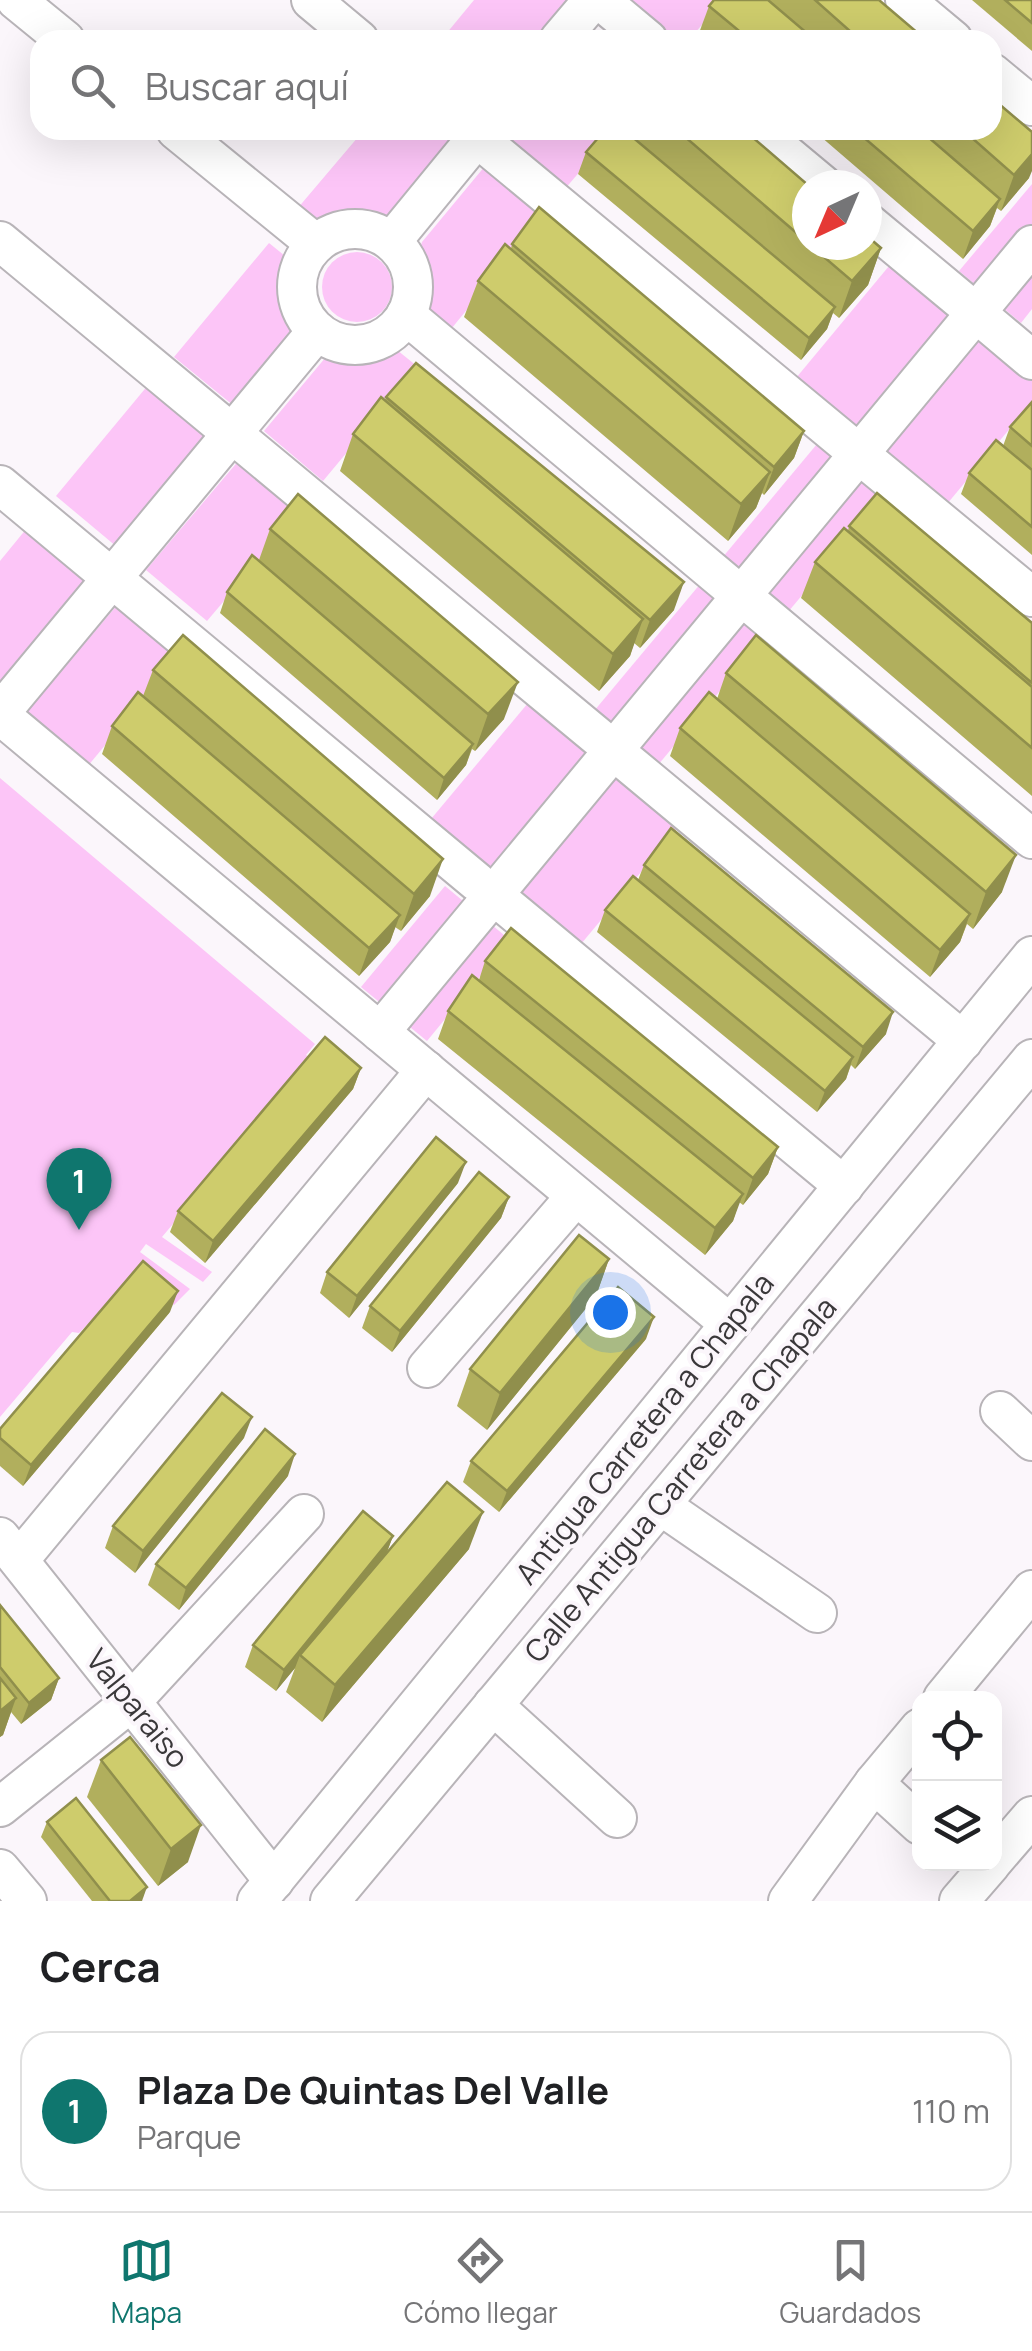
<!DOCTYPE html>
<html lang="es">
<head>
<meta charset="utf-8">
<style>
	body { margin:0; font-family:Manrope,sans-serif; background:#f2f2f2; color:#202124 }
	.controls { position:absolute; right:30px; bottom:30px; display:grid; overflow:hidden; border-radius:20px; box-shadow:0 10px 40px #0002 }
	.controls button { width:90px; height:90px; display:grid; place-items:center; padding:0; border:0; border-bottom:2px solid #e0e0e0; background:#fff; color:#202124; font:50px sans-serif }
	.compass { position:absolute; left:792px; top:170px; width:90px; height:90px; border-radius:50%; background:#fff; box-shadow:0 10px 40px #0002; rotate:224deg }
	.you { position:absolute; left:610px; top:1312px; width:35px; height:35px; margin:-25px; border:8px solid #fff; border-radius:50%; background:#1a73e8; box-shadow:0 0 0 15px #1a73e833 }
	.badge { display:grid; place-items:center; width:65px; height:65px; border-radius:50%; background:#0f766e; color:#fff; font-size:32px; font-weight:700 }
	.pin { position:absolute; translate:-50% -82px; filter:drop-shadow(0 2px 5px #0008) }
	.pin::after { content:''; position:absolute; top:52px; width:35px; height:30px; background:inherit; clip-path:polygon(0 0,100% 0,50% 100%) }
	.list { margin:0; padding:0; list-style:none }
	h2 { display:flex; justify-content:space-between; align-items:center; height:130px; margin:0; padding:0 40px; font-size:42px }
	h2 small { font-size:32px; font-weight:400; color:#757577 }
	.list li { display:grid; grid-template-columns:65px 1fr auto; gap:30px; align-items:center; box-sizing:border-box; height:160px; margin:0 20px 20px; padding:0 20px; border:2px solid #e0e0e0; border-radius:30px }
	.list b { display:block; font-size:38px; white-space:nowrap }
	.list p { margin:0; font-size:32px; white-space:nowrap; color:#757577 }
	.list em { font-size:32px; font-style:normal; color:#757577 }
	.icon { flex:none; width:55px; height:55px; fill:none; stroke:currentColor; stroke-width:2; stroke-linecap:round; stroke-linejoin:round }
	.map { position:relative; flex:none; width:1032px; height:1901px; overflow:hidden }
	.search { position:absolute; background:#fff; box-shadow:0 10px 40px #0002; left:30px; right:30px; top:30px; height:110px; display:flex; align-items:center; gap:25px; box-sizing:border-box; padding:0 35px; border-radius:30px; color:#757577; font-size:38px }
	.sheet { height:310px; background:#fff }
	nav { display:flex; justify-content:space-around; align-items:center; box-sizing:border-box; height:140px; border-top:2px solid #e0e0e0; background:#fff; font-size:28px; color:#757577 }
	nav a { display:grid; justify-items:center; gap:5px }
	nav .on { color:#0f766e }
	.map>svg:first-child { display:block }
	.green { fill:#fcc5f7 }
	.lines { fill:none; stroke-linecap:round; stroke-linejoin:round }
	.street-casing { stroke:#b8b4b8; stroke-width:42 }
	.street { stroke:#fff; stroke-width:38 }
	.wall { fill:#b1af5d }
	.shaded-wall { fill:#908f4c }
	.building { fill:#cecc6c; stroke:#908f4c; stroke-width:2.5 }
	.labels { text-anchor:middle; stroke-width:8; stroke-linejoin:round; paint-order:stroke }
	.street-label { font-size:30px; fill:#3a383a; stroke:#fbf6fb }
</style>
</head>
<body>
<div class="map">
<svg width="1032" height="1901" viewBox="0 0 1032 1901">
	<rect width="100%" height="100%" fill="#fbf6fb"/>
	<g class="green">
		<path d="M 474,0 L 571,0 L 538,40 L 441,40 Z"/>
		<path d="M 627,0 L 723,0 L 689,40 L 658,40 Z"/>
		<path d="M 364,130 L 454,130 L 461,135 L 391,217 L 380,223 L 342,221 L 322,230 L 297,209 Z"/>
		<path d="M 517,130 L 615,130 L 559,196 L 502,148 Z"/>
		<path d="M 490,160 L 550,208 L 447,334 L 421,313 L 427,291 L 418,254 L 422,242 Z"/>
		<path d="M 1032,184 L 1032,309 L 1021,323 L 959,271 Z"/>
		<path d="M 269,243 L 290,260 L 286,296 L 301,326 L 234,406 L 174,357 Z"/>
		<circle cx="357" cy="287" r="35"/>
		<path d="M 894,260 L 1032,375 L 1032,402 L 942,510 L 791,384 Z"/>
		<path d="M 397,350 L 418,367 L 323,481 L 264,431 L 331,351 C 357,357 372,361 397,350 Z"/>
		<path d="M 149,384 L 210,435 L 117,547 L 56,496 Z"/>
		<path d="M 817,444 L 883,499 L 788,612 L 722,558 Z"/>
		<path d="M 240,459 L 301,510 L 207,621 L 146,570 Z"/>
		<path d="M 27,528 L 89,580 L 0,687 L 0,561 Z"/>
		<path d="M 701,583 L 765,637 L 658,765 L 594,711 Z"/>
		<path d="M 118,604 L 180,655 L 87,767 L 25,714 Z"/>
		<path d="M 533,697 L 682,823 L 576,950 L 426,825 Z"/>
		<path d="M 0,778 L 315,1044 L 306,1055 L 312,1059 L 162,1237 L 212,1272 L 203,1282 L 146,1244 L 140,1252 L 190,1289 L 174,1305 L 137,1275 L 79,1333 L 72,1332 L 0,1417 Z"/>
		<path d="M 445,886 L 510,940 L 427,1041 L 361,987 Z"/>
	</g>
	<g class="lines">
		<g class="street-casing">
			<g id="street">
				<path d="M 16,0 L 65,40"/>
				<path d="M 311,0 L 359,40"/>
				<path d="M 600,0 L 648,40"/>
				<path d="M 905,0 L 953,40"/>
				<path d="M 559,40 L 593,0"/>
				<path d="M 992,73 L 1032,106"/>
				<path d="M 176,130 L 316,244"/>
				<path d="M 468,130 L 846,443"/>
				<path d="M 757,130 L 823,185"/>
				<path d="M 867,222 L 962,301"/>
				<circle cx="355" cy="287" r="58"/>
				<path d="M 0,241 L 598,737"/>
				<path d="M 392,241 L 483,130"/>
				<path d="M 406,315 L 1032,839"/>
				<path d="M 988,323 L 1032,360"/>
				<path d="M 871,464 L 1032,597"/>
				<path d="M 0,485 L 477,882"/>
				<path d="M 0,713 L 317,331"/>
				<path d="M 0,715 L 730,1324"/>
				<path d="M 626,761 L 963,1041"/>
				<path d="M 503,903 L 844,1186"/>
				<path d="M 380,1032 L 1032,245"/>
				<path d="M 427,1368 L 576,1196"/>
				<path d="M 1000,1411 L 1032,1441"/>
				<path d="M 660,1505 L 817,1613"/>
				<path d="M 0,1537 L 274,1881"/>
				<path d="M 19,1560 L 426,1070"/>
				<path d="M 943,1698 L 1032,1590"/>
				<path d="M 493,1705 L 617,1818"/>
				<path d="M 874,1783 L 920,1825"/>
				<path d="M 0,1807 L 131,1702 L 304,1514"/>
				<path d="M 994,1860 L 1032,1816"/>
				<path d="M 0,1869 L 27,1901"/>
				<path d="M 257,1901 L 1032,956"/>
				<path d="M 330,1901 L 1032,1059"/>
				<path d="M 788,1901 L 874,1783 L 920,1728"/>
				<path d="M 959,1901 L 991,1864"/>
			</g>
		</g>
		<use href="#street" class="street"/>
	</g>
	<g class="wall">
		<path d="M 714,0 L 879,0 L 926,40 L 708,40 L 699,33 L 709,6 Z"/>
		<path d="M 972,0 L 1032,0 L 1032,51 Z"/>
		<path d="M 605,130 L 744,130 L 807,185 L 807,245 L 867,245 L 881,248 L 868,285 L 839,318 L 833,313 L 827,329 L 801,360 L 578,174 L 586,152 Z"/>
		<path d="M 813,130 L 992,130 L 1029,178 L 1001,211 L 997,208 L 990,226 L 963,259 Z"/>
		<path d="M 512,244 L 804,431 L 794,458 L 764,495 L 762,493 L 756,508 L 728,541 L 464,317 L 478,281 L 511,249 Z"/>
		<path d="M 386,397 L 674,610 L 640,648 L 634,643 L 630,656 L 599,691 L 340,471 L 353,434 L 385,400 Z"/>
		<path d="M 1032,402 L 1032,555 L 961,494 L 969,473 L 1003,446 L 1010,427 Z"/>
		<path d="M 849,526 L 1032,623 L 1032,796 L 801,598 L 815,562 L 848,531 Z"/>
		<path d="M 270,529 L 504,719 L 475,751 L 472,749 L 466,765 L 437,800 L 220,613 L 227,592 L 259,560 Z"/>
		<path d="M 153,670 L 430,896 L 401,931 L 395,927 L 390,942 L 359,976 L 102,754 L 112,726 L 143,696 Z"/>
		<path d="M 726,673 L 1002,892 L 973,929 L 967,924 L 960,942 L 930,977 L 670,756 L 680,728 L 717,699 Z"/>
		<path d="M 644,865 L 886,1034 L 855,1069 L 851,1065 L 846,1079 L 817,1112 L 597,932 L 605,910 L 638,880 Z"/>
		<path d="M 485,961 L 778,1147 L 768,1174 L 743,1205 L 739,1202 L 733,1221 L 705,1255 L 438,1039 L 448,1011 L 479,980 Z"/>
		<path d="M 361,1068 L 353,1089 L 205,1263 L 170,1232 L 178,1211 Z"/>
		<path d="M 458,1183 L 349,1318 L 320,1293 L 327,1272 Z"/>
		<path d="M 509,1197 L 501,1218 L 392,1352 L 362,1328 L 370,1306 Z"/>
		<path d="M 609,1259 L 596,1296 L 487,1430 L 457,1406 L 470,1369 Z"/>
		<path d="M 170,1312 L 23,1486 L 0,1466 L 0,1429 Z"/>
		<path d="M 646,1339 L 499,1512 L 463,1482 L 471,1461 Z"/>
		<path d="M 244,1438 L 135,1573 L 105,1548 L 113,1526 Z"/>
		<path d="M 288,1476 L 179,1610 L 148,1585 L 156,1564 Z"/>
		<path d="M 393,1536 L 387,1552 L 469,1549 L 322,1722 L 286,1692 L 295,1668 L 276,1691 L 245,1667 L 253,1645 Z"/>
		<path d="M 0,1605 L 59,1678 L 51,1700 L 21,1724 L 11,1712 L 3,1735 L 0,1737 Z"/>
		<path d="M 101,1760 L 188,1862 L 158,1886 L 87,1797 Z"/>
		<path d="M 47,1822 L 142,1901 L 92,1901 L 41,1837 Z"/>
	</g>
	<g class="shaded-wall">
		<path d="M 1032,154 L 1032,171 L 1029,178 L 1001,211 L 1014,175 Z"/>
		<path d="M 1000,199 L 990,226 L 963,259 L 973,231 Z"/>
		<path d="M 881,248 L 868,285 L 839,318 L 852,281 Z"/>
		<path d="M 835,307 L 827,329 L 801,360 L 809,338 Z"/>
		<path d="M 804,431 L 794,458 L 764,495 L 774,467 Z"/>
		<path d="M 770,472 L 756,508 L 728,541 L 741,504 Z"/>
		<path d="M 684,582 L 674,610 L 640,648 L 650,620 Z"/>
		<path d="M 643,619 L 630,656 L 599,691 L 613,654 Z"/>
		<path d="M 518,682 L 504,719 L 475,751 L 488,714 Z"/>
		<path d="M 473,744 L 466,765 L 437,800 L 444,778 Z"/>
		<path d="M 1016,855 L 1002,892 L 973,929 L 986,892 Z"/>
		<path d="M 443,859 L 430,896 L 401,931 L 414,894 Z"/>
		<path d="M 970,914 L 960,942 L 930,977 L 940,950 Z"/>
		<path d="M 400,915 L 390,942 L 359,976 L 369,948 Z"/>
		<path d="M 893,1012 L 886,1034 L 855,1069 L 863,1047 Z"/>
		<path d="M 853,1057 L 846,1079 L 817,1112 L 825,1091 Z"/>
		<path d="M 361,1068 L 353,1089 L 205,1263 L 213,1241 Z"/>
		<path d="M 778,1147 L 768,1174 L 743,1205 L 753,1178 Z"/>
		<path d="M 466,1162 L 458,1183 L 349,1318 L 357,1296 Z"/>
		<path d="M 743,1194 L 733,1221 L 705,1255 L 715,1228 Z"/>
		<path d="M 509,1197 L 501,1218 L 392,1352 L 400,1331 Z"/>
		<path d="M 609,1259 L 596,1296 L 487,1430 L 500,1393 Z"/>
		<path d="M 178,1291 L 170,1312 L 23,1486 L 31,1465 Z"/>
		<path d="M 654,1317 L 646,1339 L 499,1512 L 507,1491 Z"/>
		<path d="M 252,1417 L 244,1438 L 135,1573 L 143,1551 Z"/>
		<path d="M 295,1454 L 288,1476 L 179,1610 L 186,1588 Z"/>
		<path d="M 483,1512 L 469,1549 L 322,1722 L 335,1685 Z"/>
		<path d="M 393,1536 L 385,1557 L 300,1655 L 295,1668 L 276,1691 L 284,1670 Z"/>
		<path d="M 59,1678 L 51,1700 L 21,1724 L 29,1703 Z"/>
		<path d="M 16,1698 L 3,1735 L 0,1737 L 0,1711 Z"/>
		<path d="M 201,1825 L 188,1862 L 158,1886 L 171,1849 Z"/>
		<path d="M 147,1887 L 142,1901 L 130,1901 Z"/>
	</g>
	<g class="building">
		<path d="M 714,0 L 768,0 L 815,40 L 750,40 L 709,6 Z"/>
		<path d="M 815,0 L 879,0 L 926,40 L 860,40 Z"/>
		<path d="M 1005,0 L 1032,0 L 1032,23 Z"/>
		<path d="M 992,98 L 1032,132 L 1032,154 L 1014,175 L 963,130 L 992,130 Z"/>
		<path d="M 605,130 L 624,130 L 835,307 L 809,338 L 586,152 Z"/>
		<path d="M 677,130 L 744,130 L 808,185 L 807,242 Z"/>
		<path d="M 855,130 L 920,130 L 1000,199 L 973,231 Z"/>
		<path d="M 539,207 L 804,431 L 774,467 L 512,244 Z"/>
		<path d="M 867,236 L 881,248 L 852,281 L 810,245 L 867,245 Z"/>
		<path d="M 505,244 L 770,472 L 741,504 L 478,281 Z"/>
		<path d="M 416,363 L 684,582 L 650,620 L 386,397 Z"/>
		<path d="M 381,397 L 643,619 L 613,654 L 353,434 Z"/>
		<path d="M 1032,402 L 1032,446 L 1010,427 Z"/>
		<path d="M 996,440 L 1032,470 L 1032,527 L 969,473 Z"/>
		<path d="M 877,493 L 1032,623 L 1032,683 L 849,526 Z"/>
		<path d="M 298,494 L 518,682 L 488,714 L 270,529 Z"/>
		<path d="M 844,528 L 1032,687 L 1032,748 L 815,562 Z"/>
		<path d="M 252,555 L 473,744 L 444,778 L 227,592 Z"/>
		<path d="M 183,635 L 443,859 L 414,894 L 153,670 Z"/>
		<path d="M 756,635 L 1016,855 L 986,892 L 726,673 Z"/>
		<path d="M 138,692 L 400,915 L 369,948 L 112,726 Z"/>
		<path d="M 709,692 L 970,914 L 940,950 L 680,728 Z"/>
		<path d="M 671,828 L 893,1012 L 863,1047 L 644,865 Z"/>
		<path d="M 633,876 L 853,1057 L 825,1091 L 605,910 Z"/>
		<path d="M 511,928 L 778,1147 L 753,1178 L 485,961 Z"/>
		<path d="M 472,975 L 743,1194 L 715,1228 L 448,1011 Z"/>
		<path d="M 325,1037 L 361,1068 L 213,1241 L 178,1211 Z"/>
		<path d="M 436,1137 L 466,1162 L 357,1296 L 327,1272 Z"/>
		<path d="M 479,1172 L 509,1197 L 400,1331 L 370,1306 Z"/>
		<path d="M 579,1235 L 609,1259 L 500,1393 L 470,1369 Z"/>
		<path d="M 143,1261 L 178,1291 L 31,1465 L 0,1438 L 0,1429 Z"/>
		<path d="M 618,1287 L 654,1317 L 507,1491 L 471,1461 Z"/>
		<path d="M 222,1393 L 252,1417 L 143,1551 L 113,1526 Z"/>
		<path d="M 265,1429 L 295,1454 L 186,1588 L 156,1564 Z"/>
		<path d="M 447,1482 L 483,1512 L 335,1685 L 300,1655 Z"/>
		<path d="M 363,1511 L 393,1536 L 284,1670 L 253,1645 Z"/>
		<path d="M 0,1605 L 59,1678 L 29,1703 L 0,1667 Z"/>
		<path d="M 0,1678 L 16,1698 L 0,1711 Z"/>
		<path d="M 130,1737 L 201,1825 L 171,1849 L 101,1760 Z"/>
		<path d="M 76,1798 L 147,1887 L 130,1901 L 110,1901 L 47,1822 Z"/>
	</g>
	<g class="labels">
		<g class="street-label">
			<text transform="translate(645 1429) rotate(-51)" y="10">Antigua Carretera a Chapala</text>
			<text transform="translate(681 1480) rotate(-50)" y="10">Calle Antigua Carretera a Chapala</text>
			<text transform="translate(137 1709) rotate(51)" y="10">Valparaiso</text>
		</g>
	</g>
</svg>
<div class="controls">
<button><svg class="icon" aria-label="locate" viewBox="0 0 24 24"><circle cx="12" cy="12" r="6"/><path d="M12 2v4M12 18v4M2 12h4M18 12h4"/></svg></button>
<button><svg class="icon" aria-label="layers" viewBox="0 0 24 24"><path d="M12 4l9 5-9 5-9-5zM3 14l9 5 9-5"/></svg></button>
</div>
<svg class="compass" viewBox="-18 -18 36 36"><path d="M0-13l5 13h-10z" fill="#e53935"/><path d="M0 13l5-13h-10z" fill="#757577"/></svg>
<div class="you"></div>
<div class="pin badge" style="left:79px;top:1230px">1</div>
<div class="search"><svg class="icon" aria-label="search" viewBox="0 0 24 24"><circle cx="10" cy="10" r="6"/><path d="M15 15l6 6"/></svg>Buscar aquí</div>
</div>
<section class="sheet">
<h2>Cerca<small></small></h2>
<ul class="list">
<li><span class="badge">1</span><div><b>Plaza De Quintas Del Valle</b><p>Parque</p></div><em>110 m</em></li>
</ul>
</section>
<nav>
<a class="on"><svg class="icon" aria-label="map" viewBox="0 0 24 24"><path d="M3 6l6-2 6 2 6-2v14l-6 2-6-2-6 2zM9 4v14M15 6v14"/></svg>Mapa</a>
<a><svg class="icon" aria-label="directions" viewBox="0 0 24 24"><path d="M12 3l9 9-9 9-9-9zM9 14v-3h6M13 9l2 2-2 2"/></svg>Cómo llegar</a>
<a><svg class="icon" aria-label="saved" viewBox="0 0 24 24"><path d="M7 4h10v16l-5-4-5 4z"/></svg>Guardados</a>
</nav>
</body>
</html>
